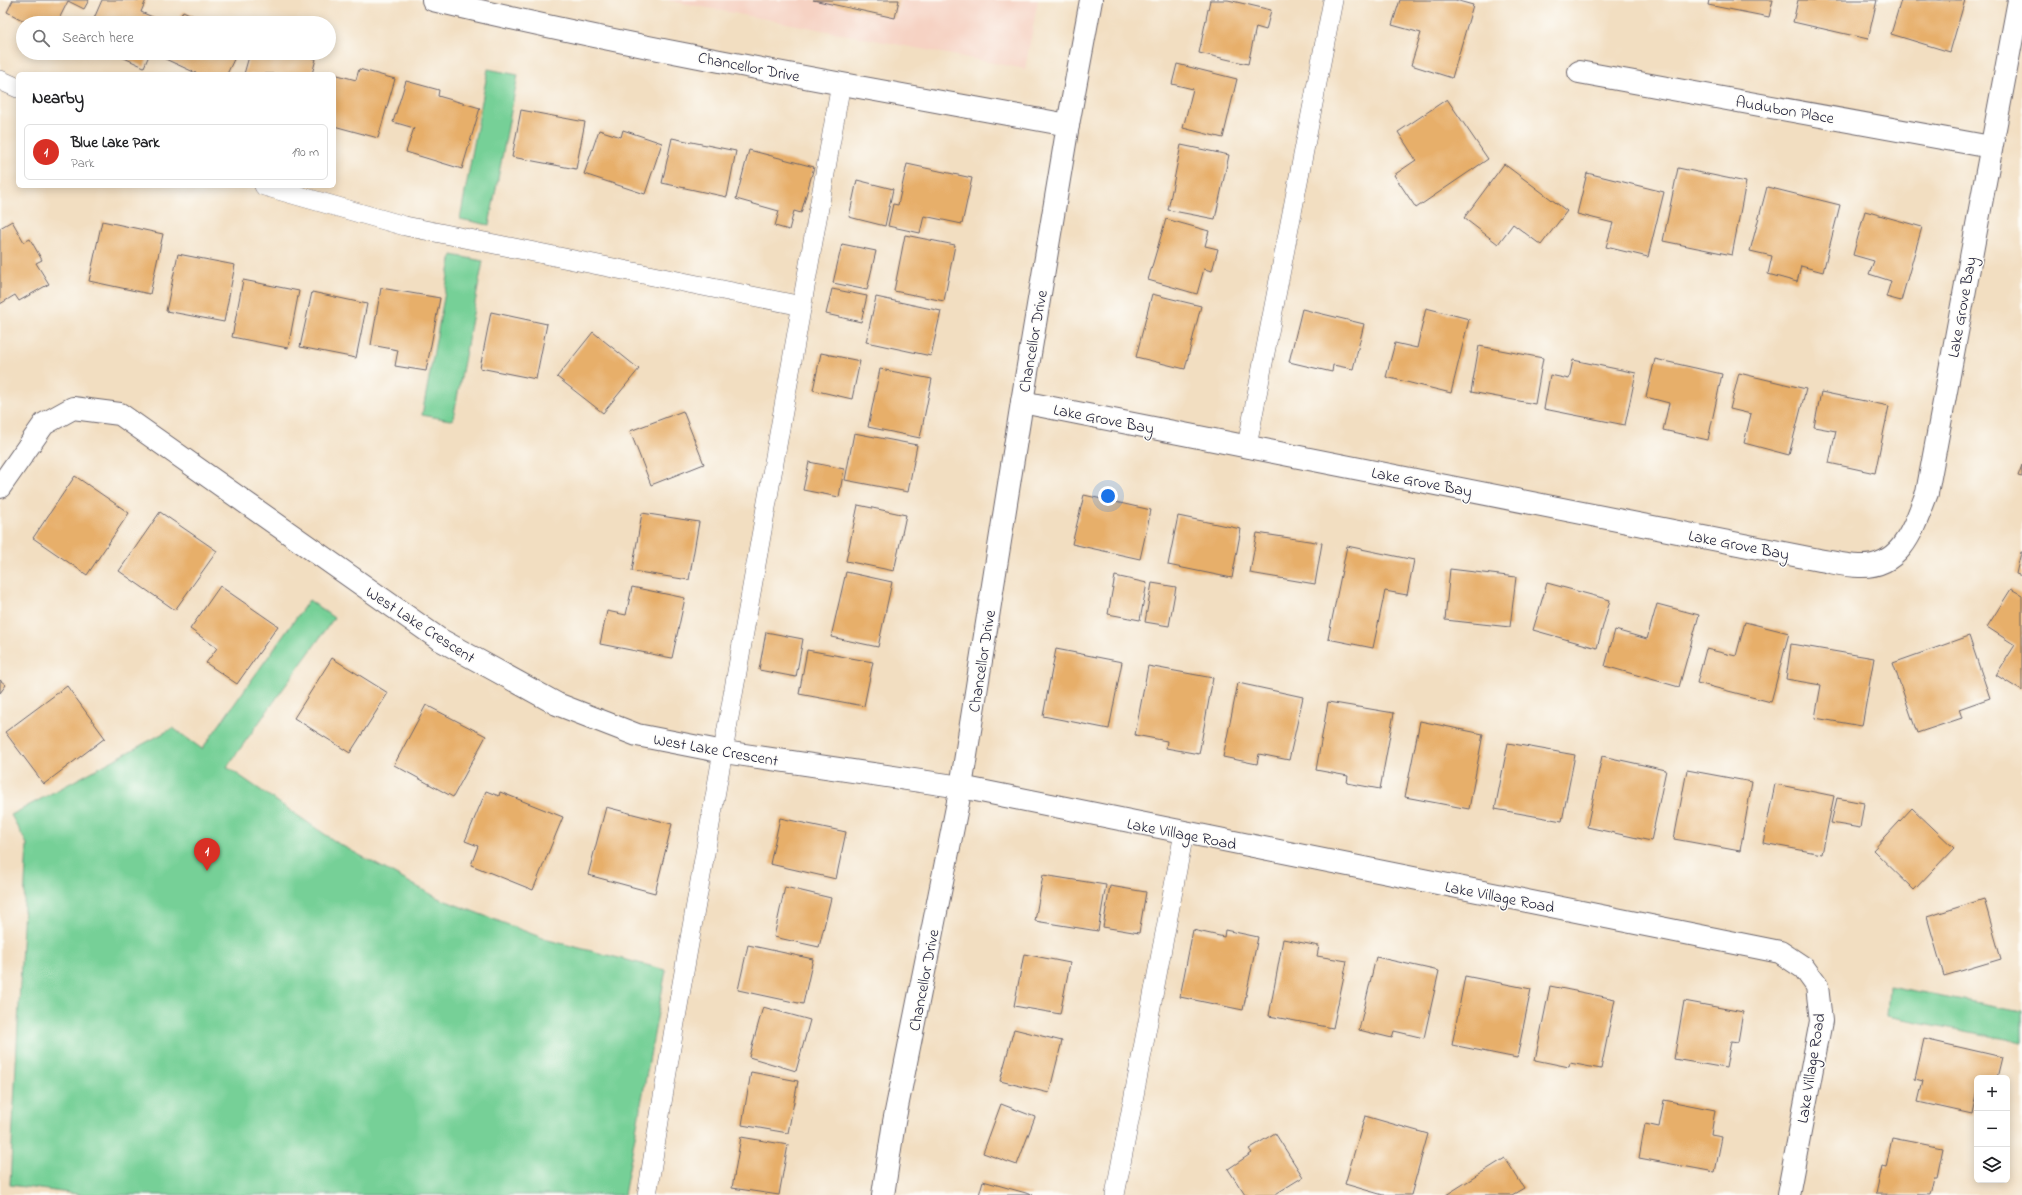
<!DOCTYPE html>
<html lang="en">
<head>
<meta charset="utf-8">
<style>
	body { margin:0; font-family:"Indie Flower",sans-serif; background:#f2f2f2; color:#202124 }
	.controls { position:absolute; right:12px; bottom:12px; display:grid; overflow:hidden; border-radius:6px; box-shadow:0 2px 10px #0003 }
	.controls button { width:36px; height:36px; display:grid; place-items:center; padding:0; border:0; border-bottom:1px solid #e0e0e0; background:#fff; color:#202124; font:20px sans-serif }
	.you { position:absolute; left:1108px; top:496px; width:14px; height:14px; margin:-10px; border:3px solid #fff; border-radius:50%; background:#1a73e8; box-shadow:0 0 0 6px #1a73e833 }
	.badge { display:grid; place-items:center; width:26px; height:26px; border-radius:50%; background:#d93025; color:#fff; font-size:13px; font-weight:700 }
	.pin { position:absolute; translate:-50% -33px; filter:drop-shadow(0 1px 2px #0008) }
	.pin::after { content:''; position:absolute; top:21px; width:14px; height:12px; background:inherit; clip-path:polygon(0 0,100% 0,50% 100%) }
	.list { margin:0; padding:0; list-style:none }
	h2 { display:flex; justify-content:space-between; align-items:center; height:52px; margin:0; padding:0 16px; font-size:17px }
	h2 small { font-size:13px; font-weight:400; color:#757577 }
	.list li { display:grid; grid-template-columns:26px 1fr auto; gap:12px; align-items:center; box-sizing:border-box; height:56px; margin:0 8px 8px; padding:0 8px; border:1px solid #e0e0e0; border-radius:6px }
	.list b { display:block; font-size:15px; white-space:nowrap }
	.list p { margin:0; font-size:13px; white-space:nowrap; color:#757577 }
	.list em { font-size:13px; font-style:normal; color:#757577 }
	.icon { flex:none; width:22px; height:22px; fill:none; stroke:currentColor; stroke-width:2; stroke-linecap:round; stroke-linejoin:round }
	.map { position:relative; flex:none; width:2022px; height:1195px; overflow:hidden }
	.search { position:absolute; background:#fff; box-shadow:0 2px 10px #0003; left:16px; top:16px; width:320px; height:44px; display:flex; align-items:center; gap:10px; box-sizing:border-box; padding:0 14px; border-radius:22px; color:#757577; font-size:15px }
	.panel { position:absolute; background:#fff; box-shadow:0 2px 10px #0003; left:16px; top:72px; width:320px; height:116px; border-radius:6px }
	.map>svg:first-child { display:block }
	.built { fill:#f6d2c3 }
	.green { fill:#76d097; stroke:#4c7969 }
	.building { fill:#e7af6b }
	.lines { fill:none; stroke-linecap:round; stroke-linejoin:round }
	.service-casing { stroke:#6b646a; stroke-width:20 }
	.minor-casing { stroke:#6b646a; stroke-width:24 }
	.tertiary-casing { stroke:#6b646a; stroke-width:24 }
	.service { stroke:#fff; stroke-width:19 }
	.minor { stroke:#fff; stroke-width:22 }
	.tertiary { stroke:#fff; stroke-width:22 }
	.labels { text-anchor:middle; stroke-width:3; stroke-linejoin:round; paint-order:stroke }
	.street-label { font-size:16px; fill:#22223b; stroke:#fdfcf7 }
</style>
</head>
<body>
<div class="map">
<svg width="2022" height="1195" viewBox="0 0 2022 1195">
	<rect width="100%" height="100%" fill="#fdfcf7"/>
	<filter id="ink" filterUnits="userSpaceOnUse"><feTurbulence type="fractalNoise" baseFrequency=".025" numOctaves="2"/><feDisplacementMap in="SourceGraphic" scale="8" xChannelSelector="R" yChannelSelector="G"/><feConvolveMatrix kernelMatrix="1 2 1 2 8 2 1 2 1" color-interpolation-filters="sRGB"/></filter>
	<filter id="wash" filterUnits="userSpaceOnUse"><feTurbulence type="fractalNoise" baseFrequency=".012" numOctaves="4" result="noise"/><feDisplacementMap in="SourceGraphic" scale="16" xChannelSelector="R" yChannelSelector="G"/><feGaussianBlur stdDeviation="0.9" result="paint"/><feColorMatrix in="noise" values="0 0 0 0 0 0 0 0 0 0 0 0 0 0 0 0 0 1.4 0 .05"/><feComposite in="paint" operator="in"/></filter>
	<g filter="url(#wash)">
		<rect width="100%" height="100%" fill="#f2dec1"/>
		<path class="built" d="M 666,0 L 1038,0 L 1025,69 Z"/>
		<g class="green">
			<path d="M 488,69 L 518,75 L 489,225 L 460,219 Z"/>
			<path d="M 452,255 L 483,261 L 453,419 L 450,420 L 422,415 Z"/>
			<path d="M 309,600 L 334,618 L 227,767 L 339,844 L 438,898 L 548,940 L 666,970 L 624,1195 L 84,1195 L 10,1185 L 27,844 L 11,815 L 173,728 L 202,749 Z"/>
			<path d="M 1889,986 L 2022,1011 L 2022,1042 L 1887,1016 Z"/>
		</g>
		<g id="blocks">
			<g class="building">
				<path d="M 13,0 L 89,0 L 84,9 L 68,1 L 57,23 L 28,23 L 7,12 Z"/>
				<path d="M 102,0 L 146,0 L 141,12 L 164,22 L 92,23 Z"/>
				<path d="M 813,0 L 899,0 L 895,18 Z"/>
				<path d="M 1210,0 L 1228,0 L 1271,10 L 1266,30 L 1256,27 L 1248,64 L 1199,53 Z"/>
				<path d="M 1400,0 L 1455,0 L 1473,5 L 1452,78 L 1411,65 L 1421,33 L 1392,25 Z"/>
				<path d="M 1709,0 L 1773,0 L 1769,17 L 1708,5 Z"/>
				<path d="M 1798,0 L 1877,0 L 1868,39 L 1793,22 Z"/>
				<path d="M 1901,0 L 1965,0 L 1950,52 L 1891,34 Z"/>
				<path d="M 183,11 L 209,23 L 177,23 Z"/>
				<path d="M 113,53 L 150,53 L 144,67 Z"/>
				<path d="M 163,53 L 237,53 L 227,74 L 198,74 L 161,57 Z"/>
				<path d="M 250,53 L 296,53 L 316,59 L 312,74 L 244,74 Z"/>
				<path d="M 1177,64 L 1237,79 L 1223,138 L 1183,128 L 1193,89 L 1172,84 Z"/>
				<path d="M 359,69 L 395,79 L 378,138 L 334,126 L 334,74 L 356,80 Z"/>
				<path d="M 406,81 L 439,90 L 438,96 L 480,108 L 462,169 L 406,152 L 414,128 L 393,122 Z"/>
				<path d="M 1447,99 L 1488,159 L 1416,208 L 1394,175 L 1416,160 L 1398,132 Z"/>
				<path d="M 521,110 L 585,122 L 576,169 L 512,157 Z"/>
				<path d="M 599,130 L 621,137 L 623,130 L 662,143 L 645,194 L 584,174 Z"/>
				<path d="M 672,138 L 736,151 L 727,197 L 662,183 Z"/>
				<path d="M 1181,145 L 1229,155 L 1215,219 L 1168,210 Z"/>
				<path d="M 749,150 L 814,167 L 801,213 L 794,211 L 789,230 L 775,226 L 779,211 L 736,199 Z"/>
				<path d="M 907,164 L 972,178 L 962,224 L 924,216 L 920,233 L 888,226 L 893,204 L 898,205 Z"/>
				<path d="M 1504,164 L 1567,211 L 1541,245 L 1513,224 L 1498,244 L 1464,218 Z"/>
				<path d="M 1678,168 L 1746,182 L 1732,255 L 1663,241 Z"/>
				<path d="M 1587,173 L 1664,192 L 1648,257 L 1606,247 L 1613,223 L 1577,214 Z"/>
				<path d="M 857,180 L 893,189 L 885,226 L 849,217 Z"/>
				<path d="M 1767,187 L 1840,205 L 1823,272 L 1801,266 L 1797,282 L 1768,274 L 1772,256 L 1750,251 Z"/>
				<path d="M 1865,211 L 1922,227 L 1901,301 L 1886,297 L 1891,281 L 1869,274 L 1874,261 L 1853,255 Z"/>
				<path d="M 1166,219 L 1209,231 L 1205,246 L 1218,249 L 1212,271 L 1204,269 L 1197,294 L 1148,280 Z"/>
				<path d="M 12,221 L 24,242 L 30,239 L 42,260 L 36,263 L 49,284 L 19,301 L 15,295 L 0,304 L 0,228 Z"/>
				<path d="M 102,221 L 163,234 L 150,294 L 89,281 Z"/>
				<path d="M 905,235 L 955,245 L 944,301 L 894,291 Z"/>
				<path d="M 842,244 L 876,251 L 867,290 L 833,283 Z"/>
				<path d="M 178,254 L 235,265 L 224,322 L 166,311 Z"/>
				<path d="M 243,280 L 299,291 L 288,348 L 232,337 Z"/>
				<path d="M 381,288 L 440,298 L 426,371 L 395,366 L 398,350 L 371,345 Z"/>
				<path d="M 832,289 L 867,296 L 861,322 L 826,314 Z"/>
				<path d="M 312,292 L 367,304 L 356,358 L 300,347 Z"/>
				<path d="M 1152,294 L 1201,306 L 1185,369 L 1136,357 Z"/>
				<path d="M 876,297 L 941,311 L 931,356 L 866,342 Z"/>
				<path d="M 1426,308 L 1469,319 L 1451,393 L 1386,377 L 1395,343 L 1417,348 Z"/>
				<path d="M 1302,309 L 1364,324 L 1353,369 L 1333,365 L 1332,372 L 1289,362 Z"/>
				<path d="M 491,312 L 547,324 L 536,379 L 480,368 Z"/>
				<path d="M 593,332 L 639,369 L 603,413 L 557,377 Z"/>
				<path d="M 1479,346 L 1543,358 L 1535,404 L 1471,392 Z"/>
				<path d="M 821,353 L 860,361 L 852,399 L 813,390 Z"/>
				<path d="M 1655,359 L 1722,374 L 1708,440 L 1663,430 L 1669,403 L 1646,397 Z"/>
				<path d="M 1573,360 L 1636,373 L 1625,425 L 1544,409 L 1550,375 L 1569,379 Z"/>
				<path d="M 880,369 L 932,379 L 920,438 L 868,427 Z"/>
				<path d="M 1739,373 L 1806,389 L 1789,455 L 1744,443 L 1751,414 L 1730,409 Z"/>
				<path d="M 1821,392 L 1889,406 L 1875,473 L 1829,463 L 1836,431 L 1814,427 Z"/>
				<path d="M 683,411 L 704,464 L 651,485 L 630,431 Z"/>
				<path d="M 854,433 L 917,445 L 908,492 L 845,480 Z"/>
				<path d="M 809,462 L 844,469 L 839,497 L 803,490 Z"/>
				<path d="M 2022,465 L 2022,477 L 2018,476 Z"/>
				<path d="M 75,476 L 129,513 L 87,575 L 33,538 Z"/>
				<path d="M 1084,495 L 1151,510 L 1140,559 L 1072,544 Z"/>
				<path d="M 858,505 L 906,515 L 894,571 L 846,561 Z"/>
				<path d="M 160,512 L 217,551 L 175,610 L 119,571 Z"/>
				<path d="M 642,513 L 699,522 L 689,580 L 632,571 Z"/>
				<path d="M 1178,516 L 1241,529 L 1232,578 L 1168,565 Z"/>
				<path d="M 1257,533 L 1322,543 L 1315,584 L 1250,573 Z"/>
				<path d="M 1347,546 L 1414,560 L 1407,595 L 1385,591 L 1373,648 L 1328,639 Z"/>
				<path d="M 2021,552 L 2022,552 L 2022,576 L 2016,574 Z"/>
				<path d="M 1450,569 L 1516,577 L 1510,627 L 1445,620 Z"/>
				<path d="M 846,572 L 892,582 L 878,647 L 831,637 Z"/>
				<path d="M 1115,576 L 1147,583 L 1140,620 L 1108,614 Z"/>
				<path d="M 1152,583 L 1176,587 L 1169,626 L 1145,622 Z"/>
				<path d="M 1547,583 L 1610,600 L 1597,648 L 1533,630 Z"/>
				<path d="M 220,586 L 278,626 L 237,684 L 206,663 L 217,648 L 190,629 Z"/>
				<path d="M 632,587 L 685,598 L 672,658 L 600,644 L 607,611 L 626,615 Z"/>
				<path d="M 2011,589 L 2022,595 L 2022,691 L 1996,675 L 2015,645 L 1987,627 Z"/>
				<path d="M 1657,604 L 1699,615 L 1679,687 L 1605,666 L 1615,630 L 1647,639 Z"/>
				<path d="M 1745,622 L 1789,633 L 1771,702 L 1697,683 L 1706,649 L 1736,656 Z"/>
				<path d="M 766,632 L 803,639 L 796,677 L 759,670 Z"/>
				<path d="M 1969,636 L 1990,698 L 1959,709 L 1962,718 L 1917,733 L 1893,663 Z"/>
				<path d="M 1791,644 L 1874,658 L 1862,726 L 1815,718 L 1821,685 L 1786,679 Z"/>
				<path d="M 1056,649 L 1122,662 L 1109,729 L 1043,716 Z"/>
				<path d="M 807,650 L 873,662 L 864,706 L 799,694 Z"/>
				<path d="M 332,658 L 388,693 L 350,753 L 294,718 Z"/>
				<path d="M 1148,666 L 1213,678 L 1199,754 L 1166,748 L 1167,741 L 1135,735 Z"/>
				<path d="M 0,680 L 6,685 L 0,693 Z"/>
				<path d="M 1238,683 L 1303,697 L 1289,760 L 1259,754 L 1257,764 L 1223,757 Z"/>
				<path d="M 67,686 L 105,738 L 44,784 L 5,732 Z"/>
				<path d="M 1328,702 L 1394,713 L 1380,789 L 1347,783 L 1348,776 L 1316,770 Z"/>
				<path d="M 426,705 L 486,736 L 453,797 L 394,765 Z"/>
				<path d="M 1420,721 L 1483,734 L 1469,809 L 1405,797 Z"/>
				<path d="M 1508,743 L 1575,755 L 1562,821 L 1495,809 Z"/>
				<path d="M 1602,756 L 1666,770 L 1651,841 L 1587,827 Z"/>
				<path d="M 1687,770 L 1752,782 L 1740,851 L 1674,839 Z"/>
				<path d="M 1775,784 L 1834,796 L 1822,854 L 1763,843 Z"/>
				<path d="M 486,791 L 499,796 L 500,792 L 563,817 L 533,890 L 471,865 L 478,846 L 465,841 Z"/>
				<path d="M 1837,798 L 1864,803 L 1860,828 L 1831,823 Z"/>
				<path d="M 606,807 L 672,824 L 655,893 L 588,875 Z"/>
				<path d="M 1912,808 L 1954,848 L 1914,890 L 1873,850 Z"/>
				<path d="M 780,818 L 846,832 L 836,879 L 770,864 Z"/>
				<path d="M 1043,875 L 1106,885 L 1098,931 L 1035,921 Z"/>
				<path d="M 1110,886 L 1146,892 L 1139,933 L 1103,927 Z"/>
				<path d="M 785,887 L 831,898 L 819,947 L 774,937 Z"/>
				<path d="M 1984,899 L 2001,959 L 1944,976 L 1927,917 Z"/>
				<path d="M 1193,930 L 1224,937 L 1225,930 L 1258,937 L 1243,1010 L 1180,997 Z"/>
				<path d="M 1283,939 L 1319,946 L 1317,956 L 1347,961 L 1333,1028 L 1269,1016 Z"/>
				<path d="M 748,945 L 813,959 L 803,1004 L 738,990 Z"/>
				<path d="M 1024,954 L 1070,963 L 1060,1014 L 1014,1006 Z"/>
				<path d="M 1376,957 L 1439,971 L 1424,1038 L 1394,1031 L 1392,1038 L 1359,1030 Z"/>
				<path d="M 1465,976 L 1531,989 L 1517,1058 L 1452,1045 Z"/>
				<path d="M 1550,986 L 1615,999 L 1601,1069 L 1570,1063 L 1569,1067 L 1535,1060 Z"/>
				<path d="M 1684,1001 L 1743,1012 L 1738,1042 L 1731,1041 L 1726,1068 L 1674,1059 Z"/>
				<path d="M 763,1007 L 810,1020 L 796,1071 L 749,1057 Z"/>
				<path d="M 1014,1029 L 1062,1041 L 1049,1093 L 1000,1081 Z"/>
				<path d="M 1924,1039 L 2002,1057 L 1997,1078 L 1977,1078 L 1977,1089 L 1972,1114 L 1918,1102 L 1923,1081 L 1915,1079 Z"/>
				<path d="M 751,1072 L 798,1081 L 788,1133 L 742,1125 Z"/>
				<path d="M 1664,1100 L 1715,1110 L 1711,1135 L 1722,1137 L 1715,1172 L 1639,1158 L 1645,1124 L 1659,1127 Z"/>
				<path d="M 1001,1104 L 1035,1117 L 1017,1165 L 983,1153 Z"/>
				<path d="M 1365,1116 L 1428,1134 L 1411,1195 L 1383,1195 L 1345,1184 Z"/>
				<path d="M 1275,1133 L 1303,1177 L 1274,1195 L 1245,1195 L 1228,1169 L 1252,1153 L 1249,1149 Z"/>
				<path d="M 741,1137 L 788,1145 L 779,1195 L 732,1188 Z"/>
				<path d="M 1892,1138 L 1943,1148 L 1937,1177 L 1934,1177 L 1930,1195 L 1876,1194 L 1882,1166 L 1886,1167 Z"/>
				<path d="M 1505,1158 L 1524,1188 L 1512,1195 L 1446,1195 Z"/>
				<path d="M 983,1181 L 1033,1195 L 979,1195 Z"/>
			</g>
		</g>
	</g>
	<g filter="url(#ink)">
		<use href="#blocks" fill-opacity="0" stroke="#6b646a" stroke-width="1"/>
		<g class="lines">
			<g class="service-casing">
				<g id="service">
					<path d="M 0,80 L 18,88"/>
					<path d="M 264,186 L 405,226 L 802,306"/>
					<path d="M 1247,446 L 1333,0"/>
					<path d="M 647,1195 L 675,1023 L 841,83"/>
					<path d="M 1115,1195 L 1184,833"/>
				</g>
			</g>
			<g class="minor-casing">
				<g id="minor">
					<path d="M 1579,72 L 1991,147"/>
					<path d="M 1022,402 L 1819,560 C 1832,562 1846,566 1859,566 C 1903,568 1914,526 1927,493 L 2019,0"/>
					<path d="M 0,487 L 44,424 L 73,408 L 120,414 L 439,639 L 557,704 L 637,735 L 724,752 L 961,787 L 1780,952 L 1804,968 L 1817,986 L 1821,1021 L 1788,1195"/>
				</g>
			</g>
			<g class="tertiary-casing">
				<g id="tertiary">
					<path d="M 433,0 C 642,50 855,86 1068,125"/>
					<path d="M 883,1195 L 894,1122 L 961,787 L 1022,402 L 1068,125 L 1091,0"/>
				</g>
			</g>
			<use href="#service" class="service"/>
			<use href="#minor" class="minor"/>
			<use href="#tertiary" class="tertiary"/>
		</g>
	</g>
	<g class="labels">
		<g class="street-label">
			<text transform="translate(749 66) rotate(11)" y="6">Chancellor Drive</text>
			<text transform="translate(1785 109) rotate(10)" y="6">Audubon Place</text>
			<text transform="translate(1961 307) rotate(-80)" y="6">Lake Grove Bay</text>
			<text transform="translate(1032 341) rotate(-80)" y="6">Chancellor Drive</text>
			<text transform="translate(1104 418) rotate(11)" y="6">Lake Grove Bay</text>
			<text transform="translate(1422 481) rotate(11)" y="6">Lake Grove Bay</text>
			<text transform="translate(1739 544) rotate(11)" y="6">Lake Grove Bay</text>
			<text transform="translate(421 624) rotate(33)" y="6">West Lake Crescent</text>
			<text transform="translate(981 661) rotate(-81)" y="6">Chancellor Drive</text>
			<text transform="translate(716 749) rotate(10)" y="6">West Lake Crescent</text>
			<text transform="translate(1182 833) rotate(11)" y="6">Lake Village Road</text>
			<text transform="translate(1500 896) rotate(11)" y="6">Lake Village Road</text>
			<text transform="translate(923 980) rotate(-79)" y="6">Chancellor Drive</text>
			<text transform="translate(1810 1068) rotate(-81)" y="6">Lake Village Road</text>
		</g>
	</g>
</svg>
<div class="controls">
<button>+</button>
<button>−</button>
<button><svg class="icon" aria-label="layers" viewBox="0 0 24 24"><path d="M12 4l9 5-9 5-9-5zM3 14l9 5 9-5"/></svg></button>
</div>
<div class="you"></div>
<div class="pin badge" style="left:207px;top:871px">1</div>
<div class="search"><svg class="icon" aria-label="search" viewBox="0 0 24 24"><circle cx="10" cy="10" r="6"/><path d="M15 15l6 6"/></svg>Search here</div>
<section class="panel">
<h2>Nearby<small></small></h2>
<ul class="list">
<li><span class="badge">1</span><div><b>Blue Lake Park</b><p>Park</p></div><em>190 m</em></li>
</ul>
</section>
</div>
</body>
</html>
